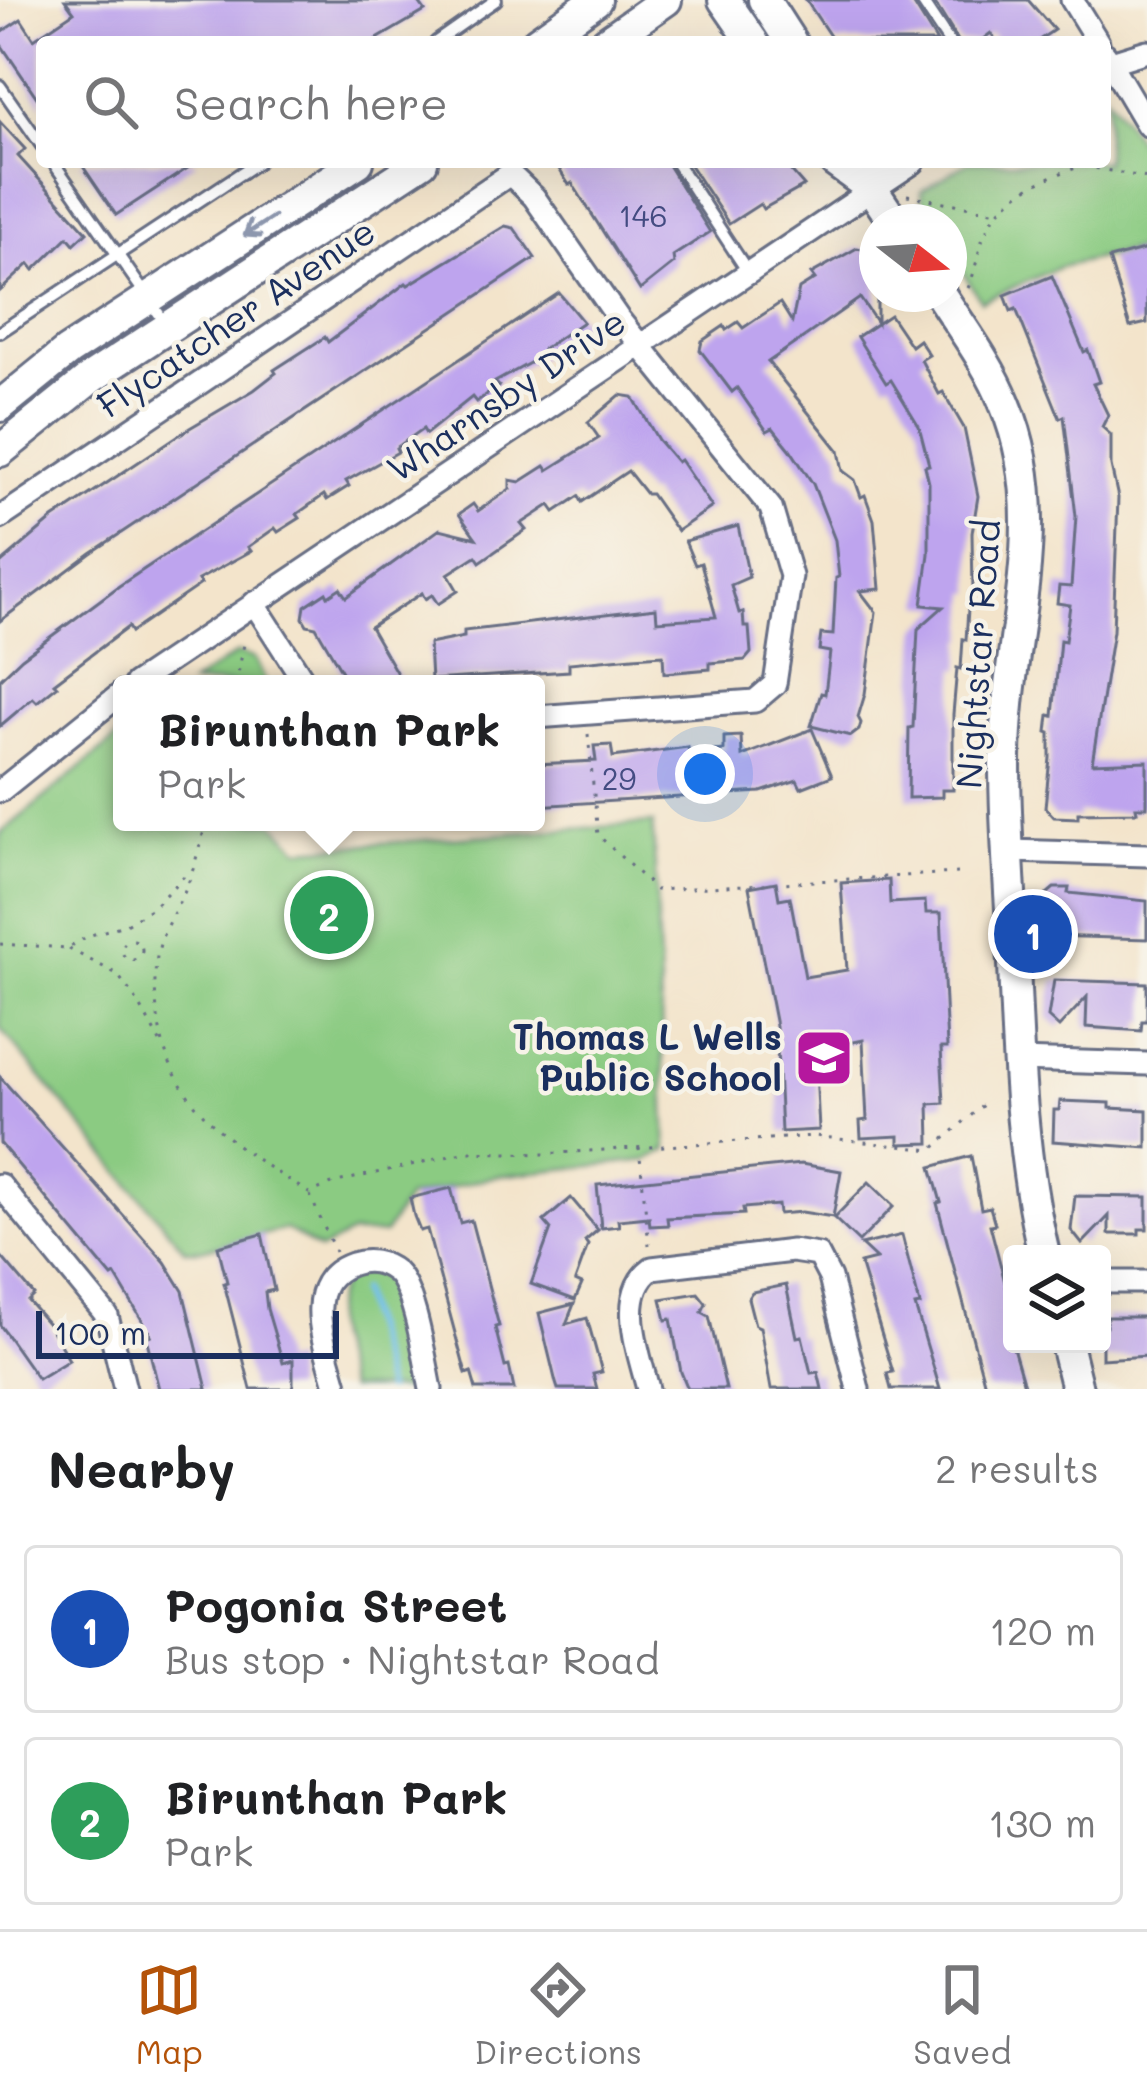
<!DOCTYPE html>
<html lang="en">
<head>
<meta charset="utf-8">
<style>
	body { margin:0; font-family:Mali,sans-serif; background:#f6f6f6; color:#202124 }
	.controls { position:absolute; right:36px; bottom:36px; display:grid; overflow:hidden; border-radius:12px; box-shadow:0 12px 48px #0002 }
	.controls button { width:108px; height:108px; display:grid; place-items:center; padding:0; border:0; border-bottom:3px solid #e0e0e0; background:#fff; color:#202124; font:60px sans-serif }
	.compass { position:absolute; left:859px; top:204px; width:108px; height:108px; border-radius:50%; background:#fff; box-shadow:0 12px 48px #0002; rotate:107deg }
	.scale { position:absolute; left:36px; bottom:30px; width:303px; box-sizing:border-box; padding-left:12px; border:6px solid #1b2f5e; border-top:0; font-size:33px; line-height:42px; white-space:nowrap; color:#1b2f5e; -webkit-text-stroke:9px #f7f3e8; paint-order:stroke }
	.you { position:absolute; left:705px; top:774px; width:42px; height:42px; margin:-30px; border:9px solid #fff; border-radius:50%; background:#1a73e8; box-shadow:0 0 0 18px #1a73e833 }
	.badge { display:grid; place-items:center; width:78px; height:78px; border-radius:50%; background:#b45309; color:#fff; font-size:39px; font-weight:700 }
	.pin { position:absolute; translate:-50% -50%; border:6px solid #fff; box-shadow:0 3px 12px #0006 }
	.popup { position:absolute; left:113px; top:675px; width:432px; height:156px; box-sizing:border-box; display:grid; place-content:center; border-radius:12px; background:#fff; filter:drop-shadow(0 3px 9px #0005); font-size:39px; white-space:nowrap; color:#757577 }
	.popup b { font-size:45px; color:#202124 }
	.popup::after { content:''; position:absolute; left:50%; top:100%; margin-left:-24px; border:24px solid transparent; border-top-color:#fff }
	.list { margin:0; padding:0; list-style:none }
	h2 { display:flex; justify-content:space-between; align-items:center; height:156px; margin:0; padding:0 48px; font-size:51px }
	h2 small { font-size:39px; font-weight:400; color:#757577 }
	.list li { display:grid; grid-template-columns:78px 1fr auto; gap:36px; align-items:center; box-sizing:border-box; height:168px; margin:0 24px 24px; padding:0 24px; border:3px solid #e0e0e0; border-radius:12px }
	.list b { display:block; font-size:45px; white-space:nowrap }
	.list p { margin:0; font-size:39px; white-space:nowrap; color:#757577 }
	.list em { font-size:39px; font-style:normal; color:#757577 }
	.icon { flex:none; width:66px; height:66px; fill:none; stroke:currentColor; stroke-width:2; stroke-linecap:round; stroke-linejoin:round }
	.map { position:relative; flex:none; width:1147px; height:1389px; overflow:hidden }
	.search { position:absolute; background:#fff; box-shadow:0 12px 48px #0002; left:36px; right:36px; top:36px; height:132px; display:flex; align-items:center; gap:30px; box-sizing:border-box; padding:0 42px; border-radius:12px; color:#757577; font-size:45px }
	.sheet { height:540px; background:#fff }
	nav { display:flex; justify-content:space-around; align-items:center; box-sizing:border-box; height:168px; border-top:3px solid #e0e0e0; background:#fff; font-size:33px; color:#757577 }
	nav a { display:grid; justify-items:center; gap:6px }
	nav .on { color:#b45309 }
	.map>svg:first-child { display:block }
	.green { fill:#8bcb82; stroke:#537d70; stroke-width:3 }
	.lines { fill:none; stroke-linecap:round; stroke-linejoin:round }
	.stream { stroke:#71bfec; stroke-width:6 }
	.building { fill:#bea4ee }
	.lane-casing { stroke:#676e84; stroke-width:16 }
	.street-casing { stroke:#676e84; stroke-width:27 }
	.secondary-casing { stroke:#676e84; stroke-width:36 }
	.path { stroke:#676e84; stroke-width:3; stroke-dasharray:3 9; stroke-linecap:butt }
	.lane { stroke:#fff; stroke-width:10 }
	.street { stroke:#fff; stroke-width:21 }
	.secondary { stroke:#fff; stroke-width:30 }
	.oneway { stroke:#8d97ae }
	.labels { text-anchor:middle; stroke-width:9; stroke-linejoin:round; paint-order:stroke }
	.number-label { font-size:30px; fill:#444c82 }
	.street-label { font-size:36px; fill:#1b2f5e; stroke:#f7f3e8 }
	.poi-label { font-size:36px; font-weight:bold; fill:#1b2f5e; stroke:#f7f3e8; text-anchor:end }
</style>
</head>
<body>
<div class="map">
<svg width="1147" height="1389" viewBox="0 0 1147 1389">
	<rect width="100%" height="100%" fill="#f7f3e8"/>
	<filter id="ink" filterUnits="userSpaceOnUse"><feTurbulence type="fractalNoise" baseFrequency=".00833" numOctaves="2"/><feDisplacementMap in="SourceGraphic" scale="24" xChannelSelector="R" yChannelSelector="G"/><feConvolveMatrix kernelMatrix="1 2 1 2 8 2 1 2 1" color-interpolation-filters="sRGB"/></filter>
	<filter id="wash" filterUnits="userSpaceOnUse"><feTurbulence type="fractalNoise" baseFrequency=".004" numOctaves="4" result="noise"/><feDisplacementMap in="SourceGraphic" scale="48" xChannelSelector="R" yChannelSelector="G"/><feGaussianBlur stdDeviation="2.7" result="paint"/><feColorMatrix in="noise" values="0 0 0 0 0 0 0 0 0 0 0 0 0 0 0 0 0 1.4 0 .05"/><feComposite in="paint" operator="in"/></filter>
	<g filter="url(#wash)">
		<rect width="100%" height="100%" fill="#f3e4cb"/>
		<g class="green">
			<path d="M 1107,95 L 1147,155 L 1147,247 L 1060,267 L 981,301 L 949,250 L 949,222 L 932,222 L 923,208 L 921,191 L 968,162 L 1105,162 Z"/>
			<path d="M 238,653 L 255,659 L 267,684 L 190,684 Z"/>
			<path d="M 122,734 L 122,822 L 273,822 L 300,849 L 653,823 L 667,1150 L 648,1160 L 496,1176 L 407,1198 L 384,1234 L 351,1234 L 320,1250 L 285,1229 L 201,1250 L 185,1250 L 0,1028 L 0,834 Z"/>
			<path d="M 372,1271 L 394,1285 L 420,1389 L 348,1389 C 337,1346 320,1317 346,1277 Z"/>
		</g>
		<g class="lines">
			<path class="stream" d="M 360,1291 L 386,1389"/>
		</g>
		<g id="blocks">
			<g class="building">
				<path d="M 65,0 L 417,0 L 425,11 L 372,42 L 42,42 L 42,105 L 0,43 L 0,33 L 21,19 L 34,39 L 74,12 Z"/>
				<path d="M 806,0 L 911,0 L 937,42 L 834,42 Z"/>
				<path d="M 933,0 L 1028,0 L 1054,30 L 1036,42 L 997,42 L 991,33 L 979,42 L 959,42 Z"/>
				<path d="M 0,122 L 25,149 L 18,156 L 87,232 L 74,244 L 68,237 L 34,270 L 29,264 L 0,291 Z"/>
				<path d="M 80,162 L 197,162 L 116,215 Z"/>
				<path d="M 569,162 L 666,162 L 710,232 L 673,256 L 674,263 L 640,290 L 572,183 L 569,185 L 559,169 Z"/>
				<path d="M 688,162 L 783,162 L 804,186 L 763,209 L 760,204 L 729,224 Z"/>
				<path d="M 505,226 L 514,228 L 535,258 L 91,553 L 0,621 L 0,564 L 53,519 L 188,429 L 254,390 L 276,373 L 274,370 L 325,337 L 328,342 L 406,283 L 408,285 Z"/>
				<path d="M 857,248 L 867,250 L 877,266 L 877,323 L 860,298 L 768,362 L 839,451 L 843,471 L 855,480 L 861,497 L 865,495 L 874,520 L 880,589 L 860,591 L 876,612 L 865,694 L 858,717 L 861,723 L 859,730 L 851,736 L 811,726 L 821,693 L 825,694 L 830,652 L 819,650 L 821,634 L 833,635 L 836,578 L 839,577 L 835,540 L 813,484 L 790,449 L 773,428 L 767,431 L 737,388 L 732,392 L 700,350 L 702,341 L 724,326 L 726,330 L 738,322 L 743,328 L 780,303 L 792,322 L 799,289 L 815,279 L 811,274 Z"/>
				<path d="M 1147,249 L 1147,323 L 1130,327 L 1109,259 Z"/>
				<path d="M 1052,276 L 1084,352 L 1088,350 L 1099,382 L 1093,384 L 1108,415 L 1102,427 L 1111,435 L 1111,466 L 1118,498 L 1113,631 L 1092,763 L 1147,761 L 1147,807 L 1136,807 L 1137,812 L 1078,813 L 1078,818 L 1054,817 L 1045,807 L 1050,758 L 1050,733 L 1047,732 L 1049,715 L 1053,716 L 1060,640 L 1065,641 L 1070,605 L 1057,603 L 1059,586 L 1071,587 L 1076,516 L 1064,416 L 1060,418 L 1016,309 L 1011,311 L 1005,295 Z"/>
				<path d="M 559,293 L 583,322 L 543,349 L 546,354 L 495,382 L 499,386 L 476,402 L 472,397 L 426,434 L 423,429 L 396,448 L 398,452 L 346,481 L 349,486 L 327,500 L 324,495 L 297,514 L 300,518 L 278,532 L 275,528 L 248,547 L 251,551 L 198,580 L 201,584 L 131,632 L 128,627 L 54,683 L 57,686 L 37,702 L 33,698 L 0,726 L 0,679 L 22,658 L 119,586 Z"/>
				<path d="M 890,315 L 911,346 L 919,340 L 929,355 L 921,360 L 939,394 L 943,392 L 964,428 L 978,496 L 972,533 L 973,593 L 969,593 L 966,640 L 963,639 L 961,669 L 957,668 L 953,714 L 953,790 L 942,790 L 942,797 L 908,798 L 909,728 L 913,727 L 918,629 L 943,607 L 922,605 L 929,554 L 929,483 L 925,466 L 929,465 L 919,426 L 891,380 L 886,383 L 857,337 Z"/>
				<path d="M 620,395 L 633,397 L 658,440 L 677,462 L 680,460 L 712,507 L 677,531 L 651,494 L 646,494 L 628,471 L 582,502 L 579,496 L 555,512 L 550,505 L 521,524 L 526,530 L 516,537 L 480,562 L 476,556 L 448,574 L 458,591 L 438,604 L 432,595 L 425,599 L 422,593 L 370,627 L 399,677 L 385,684 L 349,684 L 316,627 L 307,625 L 303,618 L 305,606 L 326,592 L 328,596 L 340,588 L 346,597 L 440,529 L 476,538 L 459,514 L 473,504 L 478,511 L 510,489 L 510,480 L 520,482 L 545,466 L 548,470 L 599,438 L 588,422 Z"/>
				<path d="M 738,526 L 749,577 L 731,585 L 739,613 L 743,612 L 744,627 L 749,627 L 751,653 L 745,660 L 710,663 L 710,669 L 664,673 L 663,655 L 633,657 L 569,663 L 569,671 L 431,680 L 429,644 L 464,637 L 464,631 L 656,608 L 657,621 L 716,617 L 701,563 L 695,565 L 685,541 Z"/>
				<path d="M 812,729 L 832,776 L 801,788 L 797,780 L 761,792 L 536,806 L 536,764 L 596,761 L 594,746 L 611,745 L 613,757 L 688,747 L 689,753 L 724,750 L 724,737 L 741,736 L 742,756 Z"/>
				<path d="M 889,880 L 890,903 L 925,901 L 926,913 L 941,913 L 947,1048 L 941,1048 L 944,1103 L 929,1104 L 930,1143 L 899,1144 L 899,1136 L 861,1138 L 860,1121 L 867,1120 L 863,1040 L 815,1050 L 819,1130 L 781,1132 L 776,1026 L 749,887 L 776,882 L 779,899 L 790,897 L 805,977 L 847,970 L 841,883 Z"/>
				<path d="M 1054,888 L 1069,888 L 1068,893 L 1147,901 L 1147,939 L 1050,936 L 1047,894 Z"/>
				<path d="M 1054,980 L 1147,983 L 1147,1021 L 1142,1021 L 1141,1031 L 1086,1027 L 1087,997 L 1059,1027 L 1048,1017 Z"/>
				<path d="M 0,1077 L 165,1262 L 183,1291 L 207,1389 L 159,1389 L 146,1337 L 151,1335 L 115,1275 L 112,1277 L 0,1143 Z"/>
				<path d="M 1060,1101 L 1110,1103 L 1110,1108 L 1147,1110 L 1147,1148 L 1053,1141 L 1054,1110 L 1059,1110 Z"/>
				<path d="M 971,1156 L 981,1209 L 990,1207 L 995,1224 L 990,1225 L 1012,1309 L 1012,1344 L 1025,1389 L 986,1389 L 937,1203 L 941,1202 L 931,1167 Z"/>
				<path d="M 801,1164 L 841,1171 L 833,1217 L 802,1212 L 779,1214 L 778,1205 L 743,1208 L 744,1214 L 667,1218 L 668,1225 L 650,1226 L 649,1217 L 618,1220 L 619,1226 L 601,1228 L 597,1185 Z"/>
				<path d="M 869,1182 L 894,1206 L 859,1242 L 834,1218 Z"/>
				<path d="M 451,1188 L 460,1223 L 471,1220 L 499,1326 L 495,1327 L 505,1367 L 509,1366 L 514,1389 L 476,1389 L 471,1372 L 466,1374 L 427,1229 L 420,1231 L 414,1216 L 410,1198 Z"/>
				<path d="M 1075,1196 L 1147,1197 L 1147,1229 L 1139,1229 L 1139,1234 L 1109,1234 L 1109,1216 L 1082,1244 L 1071,1230 Z"/>
				<path d="M 571,1198 L 598,1230 L 585,1241 L 588,1245 L 575,1281 L 582,1284 L 575,1300 L 531,1284 L 551,1229 L 544,1221 Z"/>
				<path d="M 262,1234 L 274,1290 L 265,1292 L 267,1309 L 283,1363 L 293,1360 L 293,1389 L 251,1389 L 224,1283 L 227,1282 L 218,1246 Z"/>
				<path d="M 902,1235 L 920,1305 L 915,1306 L 940,1389 L 891,1389 L 887,1373 L 893,1372 L 860,1263 L 876,1259 L 861,1245 Z"/>
				<path d="M 0,1255 L 34,1295 L 28,1301 L 48,1324 L 69,1360 L 38,1379 L 0,1325 Z"/>
				<path d="M 786,1285 L 797,1337 L 802,1336 L 811,1373 L 818,1372 L 822,1389 L 771,1389 L 760,1327 L 755,1325 L 748,1298 L 752,1292 Z"/>
				<path d="M 698,1293 L 706,1303 L 702,1312 L 709,1316 L 726,1389 L 688,1389 L 681,1372 L 671,1319 L 666,1320 L 661,1299 Z"/>
				<path d="M 574,1304 L 566,1324 L 587,1318 L 602,1372 L 593,1374 L 597,1389 L 558,1389 L 556,1383 L 539,1313 Z"/>
				<path d="M 1106,1317 L 1147,1317 L 1147,1356 L 1102,1359 L 1102,1327 L 1106,1326 Z"/>
			</g>
		</g>
	</g>
	<g filter="url(#ink)">
		<use href="#blocks" fill-opacity="0" stroke="#676e84" stroke-width="3"/>
		<g class="lines">
			<g class="lane-casing">
				<g id="lane">
					<path d="M 921,0 L 949,42"/>
					<path d="M 436,42 L 496,0"/>
					<path d="M 0,86 L 42,146"/>
					<path d="M 53,162 L 166,324"/>
					<path d="M 676,162 L 748,272"/>
					<path d="M 0,332 L 258,162"/>
				</g>
			</g>
			<g class="street-casing">
				<g id="street">
					<path d="M 1072,0 L 1098,42"/>
					<path d="M 1105,54 L 1147,125"/>
					<path d="M 1105,64 L 1147,51"/>
					<path d="M 0,518 L 510,174 L 534,197 L 618,318 L 771,508 L 791,576 L 775,684 L 755,701 L 536,717"/>
					<path d="M 254,603 L 306,684"/>
					<path d="M 135,684 L 914,162"/>
					<path d="M 0,791 L 122,693"/>
					<path d="M 1009,851 L 1147,855"/>
					<path d="M 1018,1060 L 1147,1064"/>
					<path d="M 0,1185 L 107,1316 L 125,1389"/>
					<path d="M 1102,1282 L 1147,1282"/>
					<path d="M 337,1389 C 327,1349 297,1283 352,1264 C 367,1259 383,1261 396,1272 C 415,1290 425,1361 431,1389"/>
					<path d="M 648,1389 C 639,1353 616,1294 652,1268 L 792,1251 L 818,1255 L 830,1278 L 858,1389"/>
				</g>
			</g>
			<g class="secondary-casing">
				<g id="secondary">
					<path d="M 724,0 L 753,42"/>
					<path d="M 764,0 L 791,42"/>
					<path d="M 537,42 L 596,0"/>
					<path d="M 606,42 L 666,0"/>
					<path d="M 835,162 L 872,189"/>
					<path d="M 864,162 L 872,189 L 894,222"/>
					<path d="M 940,294 C 963,330 989,364 1005,404 C 1055,522 1004,642 1005,764 C 1005,831 1011,898 1014,964 C 1018,1062 1021,1158 1044,1254"/>
					<path d="M 0,406 L 68,351 L 358,162"/>
					<path d="M 0,451 L 92,377 L 422,162"/>
					<path d="M 1066,1344 L 1077,1389"/>
				</g>
			</g>
			<g class="path">
				<path d="M 1084,166 L 1147,178"/>
				<path d="M 907,195 L 998,212"/>
				<path d="M 968,288 C 975,274 977,256 982,241 C 998,195 1041,179 1082,166 L 1083,162"/>
				<path d="M 236,684 L 245,639"/>
				<path d="M 588,734 L 598,835 L 656,890 L 957,873"/>
				<path d="M 207,822 C 199,845 194,872 184,893 C 174,915 164,925 158,952 C 153,973 155,996 158,1017 C 168,1106 239,1149 309,1193 L 337,1182 L 467,1152 L 544,1154 L 814,1136 L 932,1150 L 984,1104"/>
				<circle cx="132" cy="950" r="10"/>
				<path d="M 0,944 L 68,948 L 88,936 L 124,925 L 152,908 L 189,871"/>
				<path d="M 69,949 L 117,974 L 138,1002 L 160,1042"/>
				<path d="M 639,1147 L 649,1245"/>
				<path d="M 310,1195 L 335,1252"/>
			</g>
			<use href="#lane" class="lane"/>
			<use href="#street" class="street"/>
			<use href="#secondary" class="secondary"/>
		</g>
		<defs><path id="oneway-shaft" d="M-6 0H5M1.5-3L5.5 0L1.5 3" fill="none" stroke-width="1.6" stroke-linecap="round" stroke-linejoin="round" transform="scale(3)"/></defs>
		<use class="oneway" href="#oneway-shaft" transform="translate(259 226) rotate(147)"/>
	</g>
	<defs>
		<g id="school-square" transform="scale(3)"><rect x="-9" y="-9" width="18" height="18" rx="4" fill="#b5179e" stroke="#f7f3e8"/><path d="M0-5L7-2L0 1L-7-2ZM-4 1L0 2.5L4 1V4Q0 6-4 4Z" fill="#fff"/></g>
	</defs>
	<g fill-rule="evenodd">
		<use href="#school-square" x="824" y="1058"/>
	</g>
	<g class="labels">
		<g class="number-label">
			<text x="643" y="227">146</text>
			<text x="619" y="790">29</text>
		</g>
		<g class="street-label">
			<text transform="translate(236 318) rotate(-34)" y="13">Flycatcher Avenue</text>
			<text transform="translate(506 395) rotate(-34)" y="13">Wharnsby Drive</text>
			<text transform="translate(978 654) rotate(-86)" y="13">Nightstar Road</text>
		</g>
		<g class="poi-label">
			<text x="782" y="1050">Thomas L Wells<tspan x="782" dy="41">Public School</tspan></text>
		</g>
	</g>
</svg>
<div class="controls">
<button><svg class="icon" aria-label="layers" viewBox="0 0 24 24"><path d="M12 4l9 5-9 5-9-5zM3 14l9 5 9-5"/></svg></button>
</div>
<svg class="compass" viewBox="-18 -18 36 36"><path d="M0-13l5 13h-10z" fill="#e53935"/><path d="M0 13l5-13h-10z" fill="#757577"/></svg>
<div class="scale">100 m</div>
<div class="you"></div>
<div class="pin badge" style="left:1033px;top:934px;background:#1a4fb4">1</div>
<div class="pin badge" style="left:329px;top:915px;background:#2e9e5b">2</div>
<div class="popup"><b>Birunthan Park</b>Park</div>
<div class="search"><svg class="icon" aria-label="search" viewBox="0 0 24 24"><circle cx="10" cy="10" r="6"/><path d="M15 15l6 6"/></svg>Search here</div>
</div>
<section class="sheet">
<h2>Nearby<small>2 results</small></h2>
<ul class="list">
<li><span class="badge" style="background:#1a4fb4">1</span><div><b>Pogonia Street</b><p>Bus stop · Nightstar Road</p></div><em>120 m</em></li>
<li><span class="badge" style="background:#2e9e5b">2</span><div><b>Birunthan Park</b><p>Park</p></div><em>130 m</em></li>
</ul>
</section>
<nav>
<a class="on"><svg class="icon" aria-label="map" viewBox="0 0 24 24"><path d="M3 6l6-2 6 2 6-2v14l-6 2-6-2-6 2zM9 4v14M15 6v14"/></svg>Map</a>
<a><svg class="icon" aria-label="directions" viewBox="0 0 24 24"><path d="M12 3l9 9-9 9-9-9zM9 14v-3h6M13 9l2 2-2 2"/></svg>Directions</a>
<a><svg class="icon" aria-label="saved" viewBox="0 0 24 24"><path d="M7 4h10v16l-5-4-5 4z"/></svg>Saved</a>
</nav>
</body>
</html>
